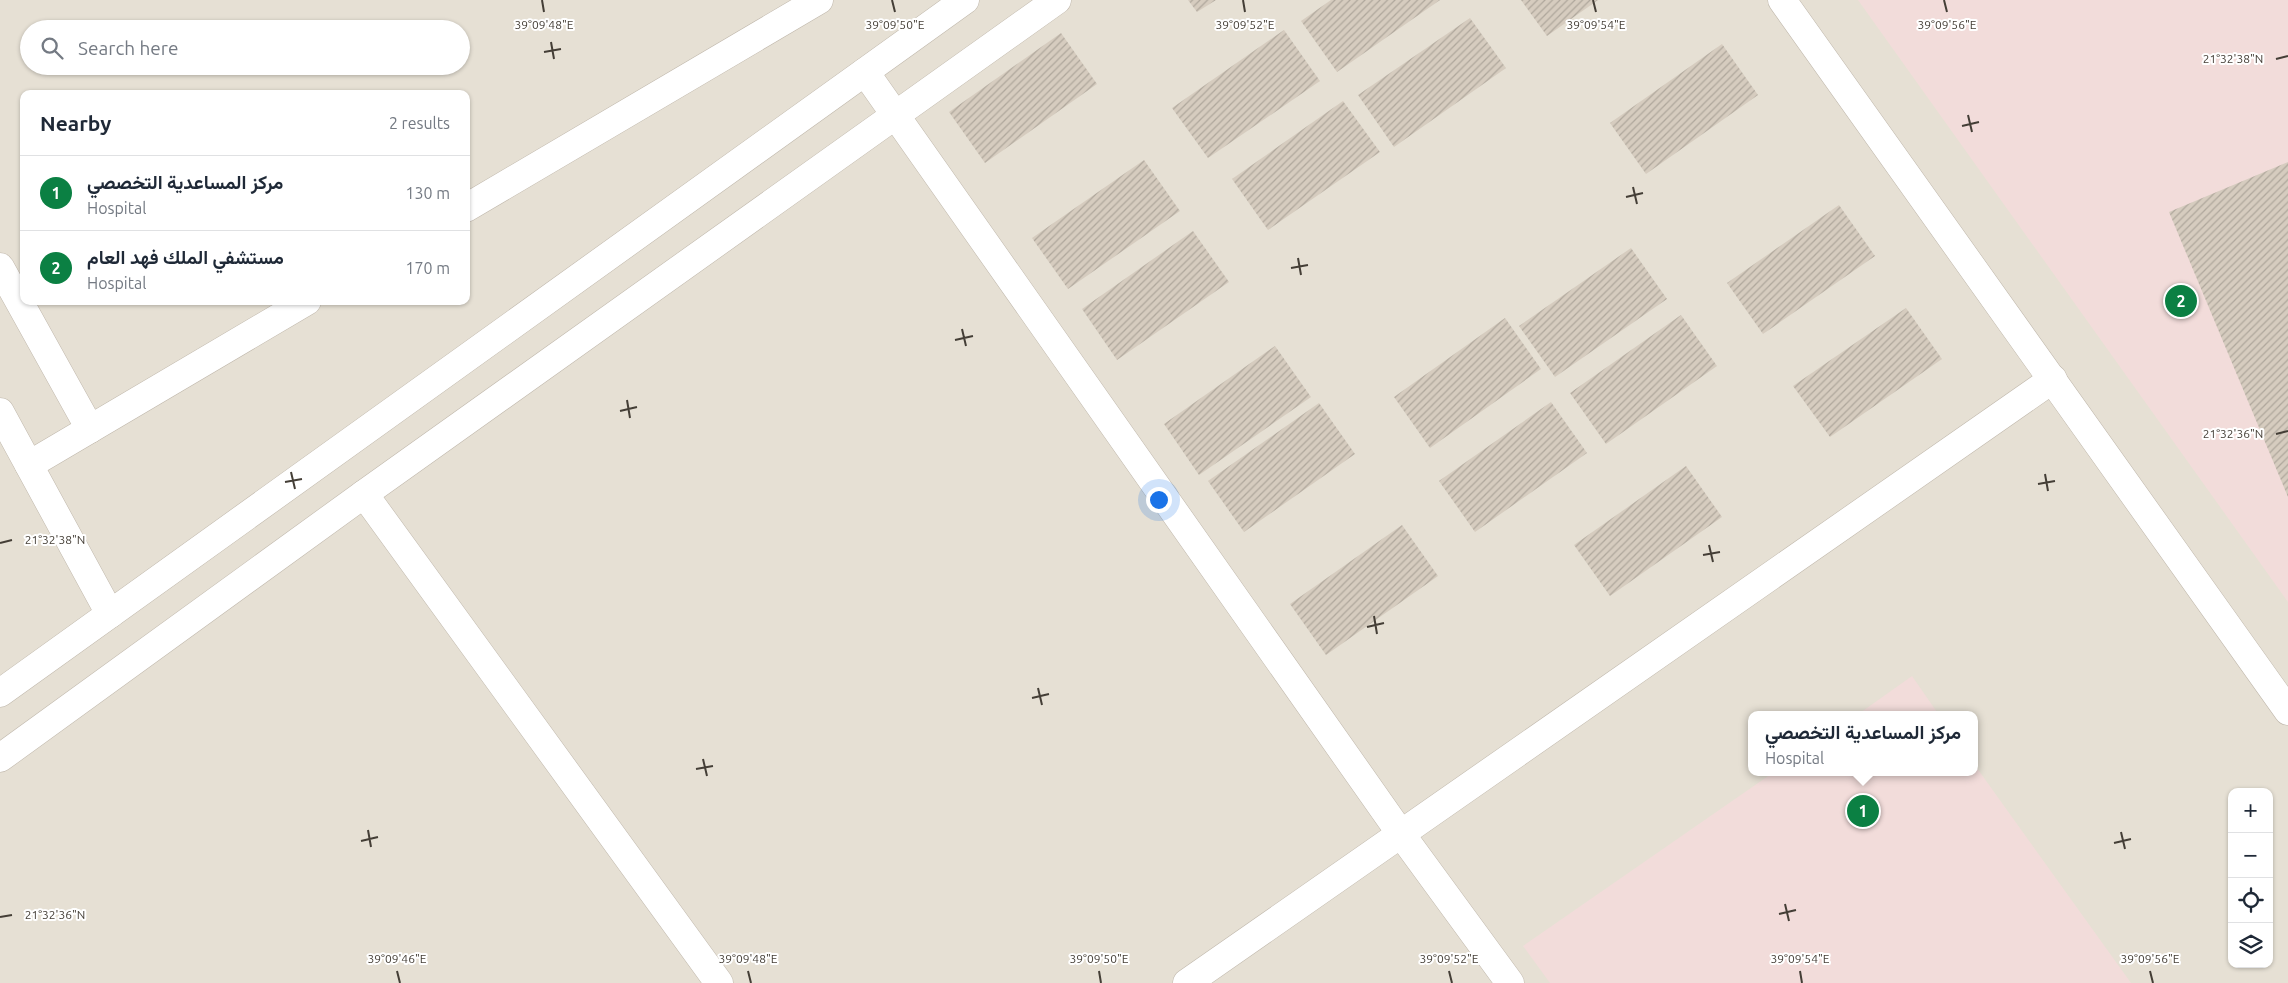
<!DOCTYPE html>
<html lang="en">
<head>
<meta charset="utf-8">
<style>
	body { margin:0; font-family:Ubuntu,Vazirmatn,sans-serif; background:#f2f2f3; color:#1f2937 }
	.controls { position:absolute; right:15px; bottom:15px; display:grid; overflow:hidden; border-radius:10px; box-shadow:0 1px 4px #0004 }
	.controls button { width:45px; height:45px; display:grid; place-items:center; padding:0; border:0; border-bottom:1px solid #e0e1e3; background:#fff; color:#1f2937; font:25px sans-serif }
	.you { position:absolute; left:1158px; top:499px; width:18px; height:18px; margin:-12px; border:4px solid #fff; border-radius:50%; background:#1a73e8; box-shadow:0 0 0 8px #1a73e833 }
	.badge { display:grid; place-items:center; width:32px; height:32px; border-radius:50%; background:#0b8043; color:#fff; font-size:16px; font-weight:700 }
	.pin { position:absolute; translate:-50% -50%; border:2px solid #fff; box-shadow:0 1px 5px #0006 }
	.popup { position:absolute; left:1748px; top:711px; width:230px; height:65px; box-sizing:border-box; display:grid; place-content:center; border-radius:10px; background:#fff; filter:drop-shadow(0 1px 4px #0005); font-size:16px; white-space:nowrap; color:#747a83 }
	.popup b { font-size:19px; color:#1f2937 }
	.popup::after { content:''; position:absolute; left:50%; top:100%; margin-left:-10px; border:10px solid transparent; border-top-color:#fff }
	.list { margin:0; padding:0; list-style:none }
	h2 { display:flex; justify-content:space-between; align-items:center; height:65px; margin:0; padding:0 20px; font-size:21px }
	h2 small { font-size:16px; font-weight:400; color:#747a83 }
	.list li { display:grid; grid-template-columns:32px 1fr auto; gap:15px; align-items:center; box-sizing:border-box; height:75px; padding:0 20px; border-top:1px solid #e0e1e3 }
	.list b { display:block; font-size:19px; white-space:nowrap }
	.list p { margin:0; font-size:16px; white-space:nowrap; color:#747a83 }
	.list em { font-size:16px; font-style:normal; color:#747a83 }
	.icon { flex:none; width:28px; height:28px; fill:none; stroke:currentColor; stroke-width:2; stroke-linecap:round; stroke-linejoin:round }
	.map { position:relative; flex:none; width:2288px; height:983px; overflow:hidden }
	.search { position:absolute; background:#fff; box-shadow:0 1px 4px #0004; left:20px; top:20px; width:450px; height:55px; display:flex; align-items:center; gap:12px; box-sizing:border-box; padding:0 18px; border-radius:28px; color:#747a83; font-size:19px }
	.panel { position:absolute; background:#fff; box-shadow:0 1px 4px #0004; left:20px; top:90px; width:450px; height:215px; border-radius:10px }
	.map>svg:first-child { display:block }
	.residential { fill:#e6e0d4; fill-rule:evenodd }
	.medical { fill:#f2dcda }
	.building { fill:url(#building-hatch) }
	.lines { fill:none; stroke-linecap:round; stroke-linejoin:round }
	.minor-casing { stroke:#c0b8ac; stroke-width:29 }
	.minor { stroke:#fff; stroke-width:28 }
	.ticks { fill:none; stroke:#443e36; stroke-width:2 }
	.ticks-label { font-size:12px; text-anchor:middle; fill:#443e36; stroke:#fff; stroke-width:4; stroke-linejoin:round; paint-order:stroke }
</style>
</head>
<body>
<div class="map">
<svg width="2288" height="983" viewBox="0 0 2288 983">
	<defs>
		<pattern id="building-hatch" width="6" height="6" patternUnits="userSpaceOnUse" patternTransform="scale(1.25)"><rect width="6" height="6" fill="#d6ccbf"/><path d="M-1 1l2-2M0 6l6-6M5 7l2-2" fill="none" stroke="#afa79c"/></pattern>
	</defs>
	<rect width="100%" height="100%" fill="#f2eee6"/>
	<path class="residential" d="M 0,0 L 2288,0 L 2288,983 L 0,983 ZM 29,29 L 461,29 L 461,66 L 29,66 ZM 24,94 L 466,94 L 466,301 L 24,301 ZM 1752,715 L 1974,715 L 1974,772 L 1752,772 ZM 2232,792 L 2269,792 L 2269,964 L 2232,964 Z"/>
	<g class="medical">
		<path d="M 1858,0 L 2288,0 L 2288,602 Z"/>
		<path d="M 1912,676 L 1939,715 L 1857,715 Z"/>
		<path d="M 1974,764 L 2131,983 L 1550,983 L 1523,946 L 1774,772 L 1974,772 Z"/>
	</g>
	<g class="building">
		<path d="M 1188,0 L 1216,0 L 1197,12 Z"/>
		<path d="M 1331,0 L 1440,0 L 1337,72 L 1301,21 Z"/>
		<path d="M 1521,0 L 1598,0 L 1547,36 Z"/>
		<path d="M 1470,18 L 1506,68 L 1394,147 L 1358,95 Z"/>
		<path d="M 1284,30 L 1320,81 L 1208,158 L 1172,108 Z"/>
		<path d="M 1061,33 L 1097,84 L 985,163 L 949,112 Z"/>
		<path d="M 1722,44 L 1758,95 L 1646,174 L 1610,123 Z"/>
		<path d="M 1343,101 L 1380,152 L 1268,230 L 1232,179 Z"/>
		<path d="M 1144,160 L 1180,211 L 1068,289 L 1032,238 Z"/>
		<path d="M 2288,162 L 2288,497 L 2169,212 Z"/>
		<path d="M 1839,205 L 1875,256 L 1763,334 L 1727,283 Z"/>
		<path d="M 1193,231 L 1229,282 L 1117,360 L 1082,309 Z"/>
		<path d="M 1631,248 L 1667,299 L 1555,377 L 1519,326 Z"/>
		<path d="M 1906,308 L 1942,359 L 1830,437 L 1793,386 Z"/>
		<path d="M 1681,315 L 1717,366 L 1606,444 L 1570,393 Z"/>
		<path d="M 1505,318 L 1541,369 L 1430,448 L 1394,397 Z"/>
		<path d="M 1275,346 L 1311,397 L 1199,475 L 1164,424 Z"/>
		<path d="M 1551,402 L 1587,453 L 1475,532 L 1439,481 Z"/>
		<path d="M 1319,403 L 1355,454 L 1244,532 L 1208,481 Z"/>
		<path d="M 1686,466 L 1722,517 L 1610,596 L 1574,545 Z"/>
		<path d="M 1402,525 L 1438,576 L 1326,655 L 1290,604 Z"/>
	</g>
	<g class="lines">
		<g class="minor-casing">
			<g id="minor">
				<path d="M 1782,0 L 2288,711"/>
				<path d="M 865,72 L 1401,834 L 1510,983"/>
				<path d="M 466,208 L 819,0"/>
				<path d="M 0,267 L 90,429"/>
				<path d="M 0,412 L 110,614"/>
				<path d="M 29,465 L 307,301"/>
				<path d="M 364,494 L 719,983"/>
				<path d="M 0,693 L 965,0"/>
				<path d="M 0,758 L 364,494 L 1057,0"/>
				<path d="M 1187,983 L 2053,379"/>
			</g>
		</g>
		<use href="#minor" class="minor"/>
	</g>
	<path class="ticks" d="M 542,0 L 544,12M 892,0 L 895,12M 1243,0 L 1245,12M 1593,0 L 1596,12M 1944,0 L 1947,12M 551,42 L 554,59M 544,52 L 561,49M 2276,59 L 2288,56M 1968,115 L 1972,132M 1962,126 L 1979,122M 1633,187 L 1637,204M 1626,197 L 1643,193M 1298,258 L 1301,275M 1291,268 L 1308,265M 962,329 L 966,346M 955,340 L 973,336M 627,400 L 630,418M 620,411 L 637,407M 2276,434 L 2288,431M 291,472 L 295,489M 2045,474 L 2048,491M 285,482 L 302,479M 2038,484 L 2055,481M 0,543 L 12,540M 1709,545 L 1713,562M 1703,555 L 1720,552M 1374,616 L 1377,634M 1367,627 L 1384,623M 1038,688 L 1042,705M 1032,698 L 1049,694M 703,759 L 707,776M 696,769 L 713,766M 368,830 L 371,847M 2121,832 L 2125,849M 361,841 L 378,837M 2114,843 L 2131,839M 1785,904 L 1789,921M 1779,914 L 1796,910M 0,917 L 12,915M 397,971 L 400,983M 748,971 L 751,983M 1099,971 L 1101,983M 1449,971 L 1452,983M 1800,971 L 1802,983M 2150,971 L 2153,983"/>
	<g class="ticks-label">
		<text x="544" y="29">39°09'48"E</text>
		<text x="895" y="29">39°09'50"E</text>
		<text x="1245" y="29">39°09'52"E</text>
		<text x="1596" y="29">39°09'54"E</text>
		<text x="1947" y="29">39°09'56"E</text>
		<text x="2233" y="63">21°32'38"N</text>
		<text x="2233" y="438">21°32'36"N</text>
		<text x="55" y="544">21°32'38"N</text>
		<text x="55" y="919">21°32'36"N</text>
		<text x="397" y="963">39°09'46"E</text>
		<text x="748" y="963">39°09'48"E</text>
		<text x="1099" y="963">39°09'50"E</text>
		<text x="1449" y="963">39°09'52"E</text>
		<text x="1800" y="963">39°09'54"E</text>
		<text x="2150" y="963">39°09'56"E</text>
	</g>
</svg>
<div class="controls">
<button>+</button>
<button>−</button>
<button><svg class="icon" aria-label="locate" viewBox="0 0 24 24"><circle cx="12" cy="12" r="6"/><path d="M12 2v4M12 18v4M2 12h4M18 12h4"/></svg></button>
<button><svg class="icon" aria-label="layers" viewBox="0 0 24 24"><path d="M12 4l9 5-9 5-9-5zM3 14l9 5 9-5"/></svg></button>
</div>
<div class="you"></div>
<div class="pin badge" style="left:1863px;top:811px">1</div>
<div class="popup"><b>مركز المساعدية التخصصي</b>Hospital</div>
<div class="pin badge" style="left:2181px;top:301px">2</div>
<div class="search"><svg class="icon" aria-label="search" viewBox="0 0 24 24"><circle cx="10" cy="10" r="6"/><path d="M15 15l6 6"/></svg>Search here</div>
<section class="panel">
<h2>Nearby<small>2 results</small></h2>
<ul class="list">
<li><span class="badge">1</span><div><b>مركز المساعدية التخصصي</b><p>Hospital</p></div><em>130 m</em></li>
<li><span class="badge">2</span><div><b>مستشفي الملك فهد العام</b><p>Hospital</p></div><em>170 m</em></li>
</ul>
</section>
</div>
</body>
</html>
